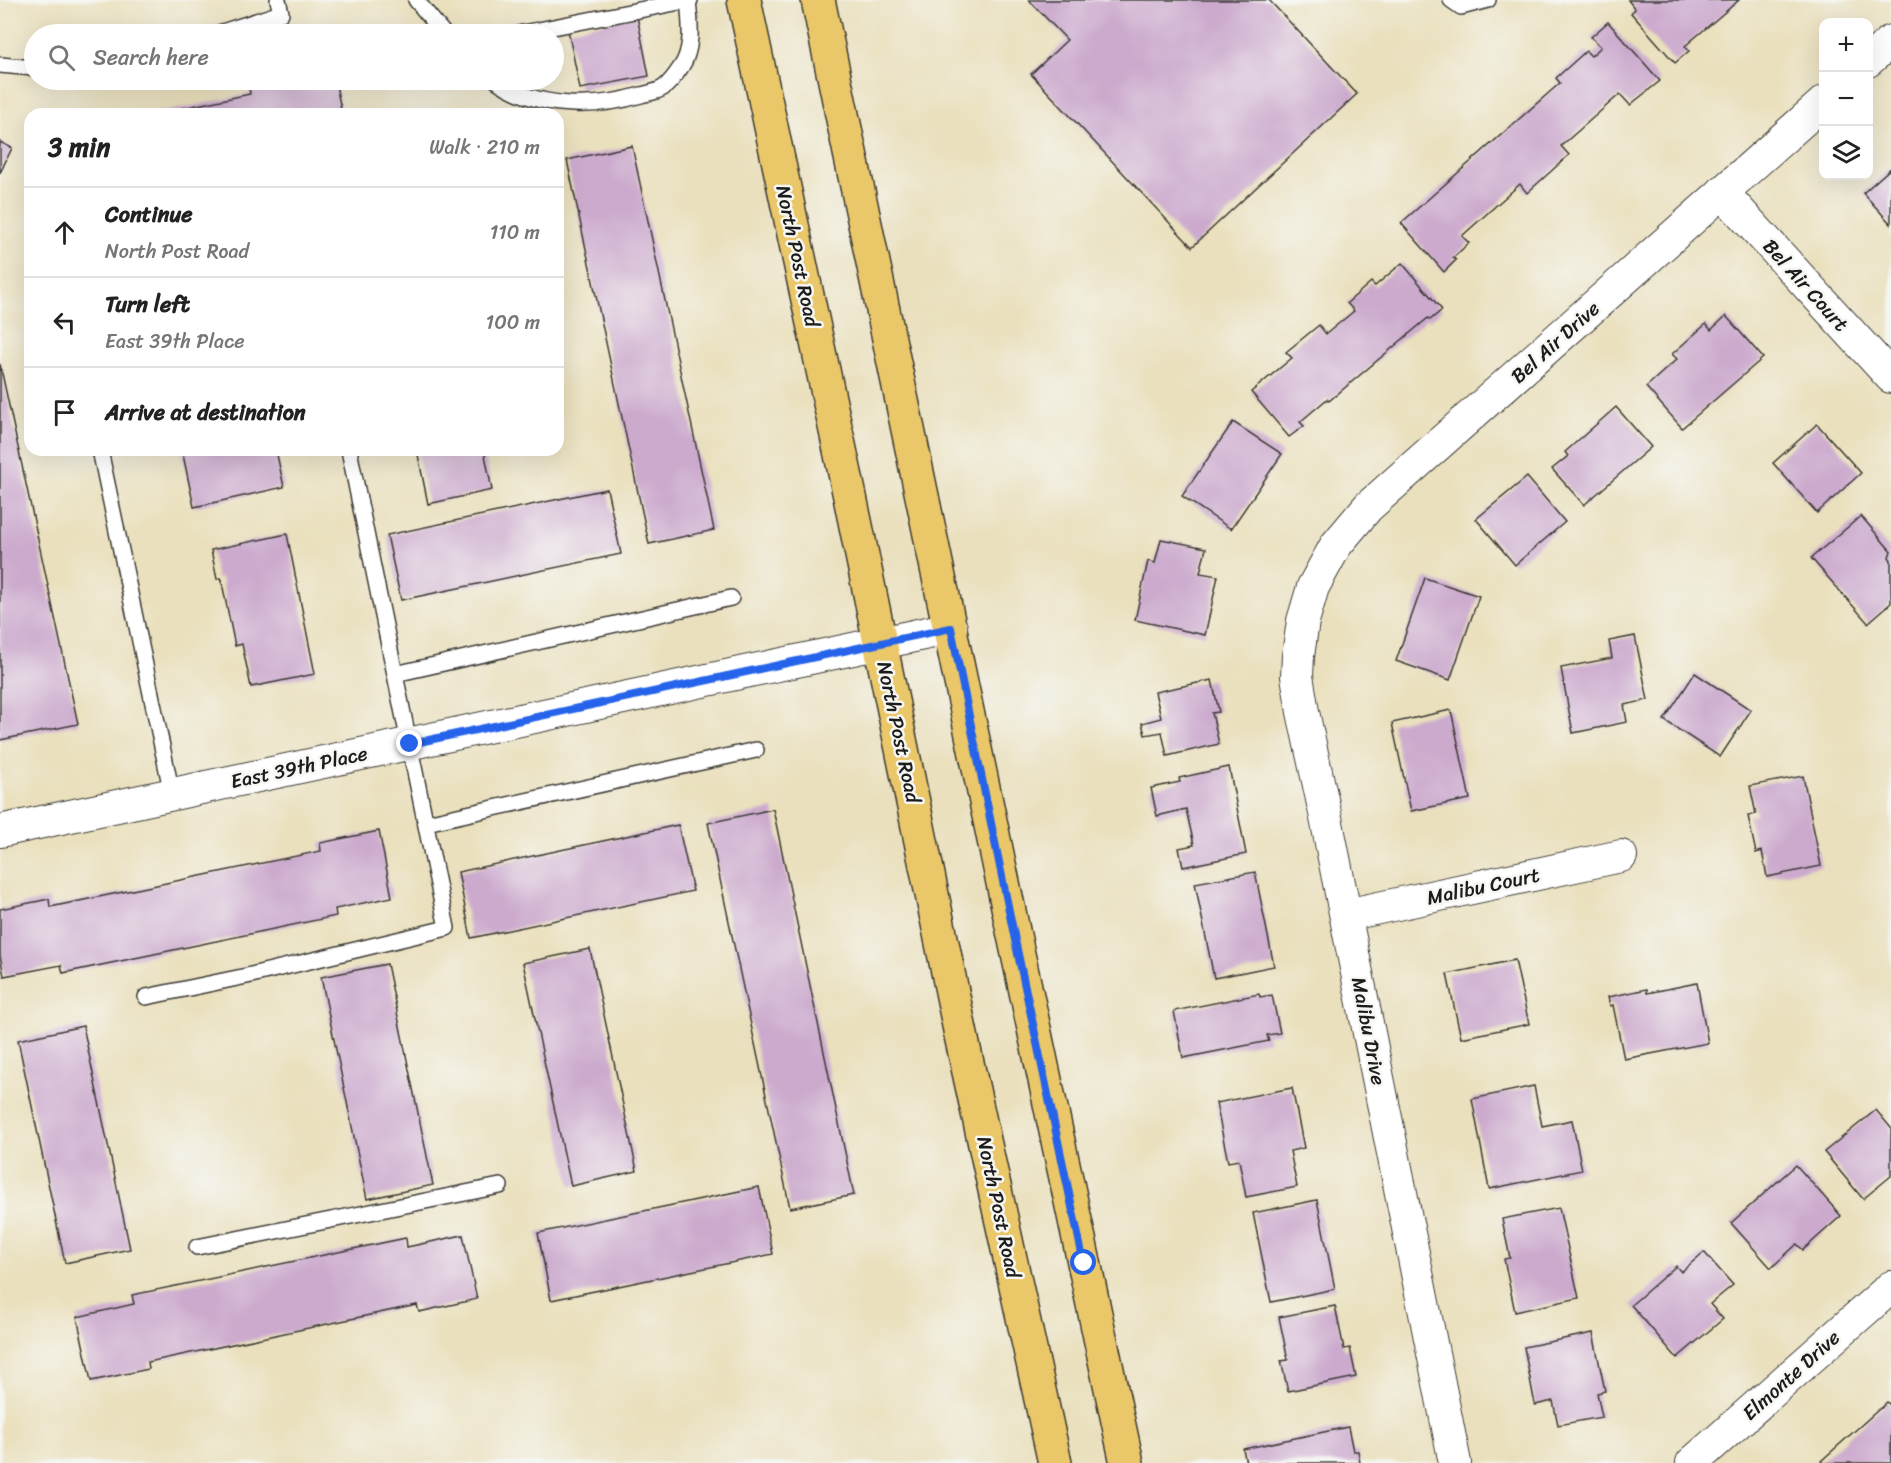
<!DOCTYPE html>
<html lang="en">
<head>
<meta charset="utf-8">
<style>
	body { margin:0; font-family:Sriracha,sans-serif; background:#f6f6f6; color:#222 }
	.controls { position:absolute; right:18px; top:18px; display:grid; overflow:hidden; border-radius:12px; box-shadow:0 6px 24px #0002 }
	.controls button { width:54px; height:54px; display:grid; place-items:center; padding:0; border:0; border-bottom:2px solid #e0e0e0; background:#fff; color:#222; font:30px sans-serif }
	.stop { position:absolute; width:18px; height:18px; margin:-14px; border:4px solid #2563eb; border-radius:50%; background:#fff }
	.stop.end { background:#2563eb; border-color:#fff; box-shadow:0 2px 6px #0008 }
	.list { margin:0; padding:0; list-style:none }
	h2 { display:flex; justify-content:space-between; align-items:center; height:78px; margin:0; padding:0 24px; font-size:26px }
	h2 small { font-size:20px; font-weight:400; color:#767676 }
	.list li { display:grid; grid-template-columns:39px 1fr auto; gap:18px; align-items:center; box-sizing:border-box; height:90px; padding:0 24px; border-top:2px solid #e0e0e0 }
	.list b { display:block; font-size:22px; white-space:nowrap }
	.list p { margin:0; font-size:20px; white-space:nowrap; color:#767676 }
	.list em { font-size:20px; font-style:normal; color:#767676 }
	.icon { flex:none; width:33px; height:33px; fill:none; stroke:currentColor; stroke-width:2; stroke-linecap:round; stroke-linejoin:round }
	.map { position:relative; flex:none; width:1891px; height:1463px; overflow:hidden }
	.search { position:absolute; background:#fff; box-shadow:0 6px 24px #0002; left:24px; top:24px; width:540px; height:66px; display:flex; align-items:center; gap:15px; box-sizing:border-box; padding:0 21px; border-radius:33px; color:#767676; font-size:22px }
	.panel { position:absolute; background:#fff; box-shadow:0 6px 24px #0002; left:24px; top:108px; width:540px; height:348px; border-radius:18px }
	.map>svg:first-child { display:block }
	.building { fill:#ccaace }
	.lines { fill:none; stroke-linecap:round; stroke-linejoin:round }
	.lane-casing { stroke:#3b3934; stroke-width:18 }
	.street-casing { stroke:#3b3934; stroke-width:34 }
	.primary-casing { stroke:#3b3934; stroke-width:36 }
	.lane { stroke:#fff; stroke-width:15 }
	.street { stroke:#fff; stroke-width:32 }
	.primary { stroke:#eac769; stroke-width:33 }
	.route { stroke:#2563eb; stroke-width:8 }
	.labels { text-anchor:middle; stroke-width:5; stroke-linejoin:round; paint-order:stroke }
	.street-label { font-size:20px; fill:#1c1c1c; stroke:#f6f6f2 }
</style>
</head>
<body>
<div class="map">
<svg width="1891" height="1463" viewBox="0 0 1891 1463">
	<rect width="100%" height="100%" fill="#f6f6f2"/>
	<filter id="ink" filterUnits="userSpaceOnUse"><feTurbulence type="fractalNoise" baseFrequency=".0167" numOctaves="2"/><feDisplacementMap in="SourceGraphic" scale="12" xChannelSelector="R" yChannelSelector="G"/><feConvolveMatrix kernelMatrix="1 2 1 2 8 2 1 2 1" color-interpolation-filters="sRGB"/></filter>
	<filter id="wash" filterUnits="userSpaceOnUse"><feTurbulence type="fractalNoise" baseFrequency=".008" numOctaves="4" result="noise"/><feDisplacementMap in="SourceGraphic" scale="24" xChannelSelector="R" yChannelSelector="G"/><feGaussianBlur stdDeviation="1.35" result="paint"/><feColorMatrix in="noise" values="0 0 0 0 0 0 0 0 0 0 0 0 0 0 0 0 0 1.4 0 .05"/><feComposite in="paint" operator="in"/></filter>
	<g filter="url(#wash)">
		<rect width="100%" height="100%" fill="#eae0bd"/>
		<g id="blocks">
			<g class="building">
				<path d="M 1029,0 L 1269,0 L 1357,94 L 1192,247 L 1031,74 L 1067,40 Z"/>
				<path d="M 1628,0 L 1739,0 L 1685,46 L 1689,51 L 1675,63 L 1631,13 L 1635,9 Z"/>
				<path d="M 637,16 L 649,76 L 580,89 L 568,30 Z"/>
				<path d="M 1608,22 L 1660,81 L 1630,105 L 1620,94 L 1561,146 L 1569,155 L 1527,193 L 1520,184 L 1462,236 L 1469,243 L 1453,258 L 1456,260 L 1444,272 L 1401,223 L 1560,83 L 1556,78 L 1586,51 L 1591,56 L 1601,47 L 1591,37 Z"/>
				<path d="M 285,80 L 335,80 L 342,114 L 154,114 L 250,94 L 249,87 Z"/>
				<path d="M 0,142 L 12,148 L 0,173 Z"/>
				<path d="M 632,146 L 714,530 L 649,544 L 567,160 Z"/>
				<path d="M 1891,168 L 1891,224 L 1863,193 Z"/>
				<path d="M 1402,263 L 1442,310 L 1430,320 L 1428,318 L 1329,401 L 1327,399 L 1300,422 L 1304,426 L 1289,437 L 1251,392 L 1292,358 L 1286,352 L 1319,325 L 1326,334 L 1354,311 L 1347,303 L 1371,282 L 1375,286 Z"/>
				<path d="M 1726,316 L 1763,358 L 1682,428 L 1646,387 L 1677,359 L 1672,354 L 1706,324 L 1711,330 Z"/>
				<path d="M 0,364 L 78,724 L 0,740 Z"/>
				<path d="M 1616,407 L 1651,447 L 1584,505 L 1552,469 L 1568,456 L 1565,452 Z"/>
				<path d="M 1233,422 L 1282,454 L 1231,529 L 1182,496 Z"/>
				<path d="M 1817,424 L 1861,473 L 1817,513 L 1773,463 Z"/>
				<path d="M 182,450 L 276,450 L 284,487 L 194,507 Z"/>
				<path d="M 417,450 L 484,450 L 492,490 L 428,504 Z"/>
				<path d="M 1527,477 L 1565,522 L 1515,565 L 1476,519 Z"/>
				<path d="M 607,489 L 621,554 L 401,600 L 387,535 Z"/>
				<path d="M 1861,516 L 1891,551 L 1889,557 L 1891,560 L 1891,603 L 1868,623 L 1811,558 Z"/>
				<path d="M 287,534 L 315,674 L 251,687 L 242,644 L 235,646 L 221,578 L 217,579 L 211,550 Z"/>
				<path d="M 1161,539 L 1206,548 L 1200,573 L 1218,576 L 1205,635 L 1135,620 L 1148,561 L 1155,563 Z"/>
				<path d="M 1425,578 L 1479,596 L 1450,680 L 1396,661 Z"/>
				<path d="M 1635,636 L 1648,700 L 1624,705 L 1627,722 L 1573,733 L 1561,668 L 1612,658 L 1609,641 Z"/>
				<path d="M 1695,673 L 1751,710 L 1720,757 L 1664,720 Z"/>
				<path d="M 1212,680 L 1219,712 L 1212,713 L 1219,744 L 1167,756 L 1162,732 L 1145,735 L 1142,723 L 1161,718 L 1155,692 Z"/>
				<path d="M 1451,710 L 1470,799 L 1411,811 L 1392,723 Z"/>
				<path d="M 1229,767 L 1246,854 L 1183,867 L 1179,848 L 1194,845 L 1186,809 L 1157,816 L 1151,788 L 1180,782 L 1179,778 Z"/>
				<path d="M 1803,776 L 1821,866 L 1767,877 L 1762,851 L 1756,853 L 1748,816 L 1756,814 L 1750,786 Z"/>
				<path d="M 773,809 L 854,1195 L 790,1208 L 708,823 Z"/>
				<path d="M 678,825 L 693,891 L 471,938 L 458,872 Z"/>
				<path d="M 379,831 L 392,897 L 335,909 L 336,916 L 63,973 L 61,965 L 4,976 L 0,956 L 0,909 L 49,899 L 50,907 L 321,851 L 320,843 Z"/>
				<path d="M 1255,872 L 1274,966 L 1214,978 L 1195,883 Z"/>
				<path d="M 590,949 L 637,1171 L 571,1186 L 523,963 Z"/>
				<path d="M 1515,960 L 1529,1024 L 1461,1038 L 1447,974 Z"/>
				<path d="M 387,964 L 433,1185 L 367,1199 L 321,977 Z"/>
				<path d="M 1697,983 L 1708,1043 L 1624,1059 L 1613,1005 L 1610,1006 L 1608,997 L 1647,989 L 1647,993 Z"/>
				<path d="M 1259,994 L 1260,997 L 1272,995 L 1280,1033 L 1267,1035 L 1269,1041 L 1183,1058 L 1174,1011 Z"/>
				<path d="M 83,1026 L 130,1249 L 65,1263 L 18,1040 Z"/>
				<path d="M 1534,1086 L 1542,1126 L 1572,1120 L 1582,1170 L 1489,1189 L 1472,1099 Z"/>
				<path d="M 1292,1088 L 1304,1148 L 1290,1151 L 1297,1187 L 1246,1197 L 1239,1160 L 1228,1162 L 1216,1103 Z"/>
				<path d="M 1876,1110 L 1891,1128 L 1891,1176 L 1863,1199 L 1824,1152 Z"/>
				<path d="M 1796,1165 L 1841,1216 L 1803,1250 L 1797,1244 L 1771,1268 L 1731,1223 Z"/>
				<path d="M 759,1187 L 773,1254 L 551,1300 L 538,1233 Z"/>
				<path d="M 1317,1200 L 1335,1289 L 1271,1302 L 1253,1213 Z"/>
				<path d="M 1559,1208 L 1579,1298 L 1515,1312 L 1504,1259 L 1510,1258 L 1502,1219 Z"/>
				<path d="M 463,1235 L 477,1299 L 419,1312 L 417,1305 L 148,1362 L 149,1369 L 91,1381 L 77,1317 L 134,1304 L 132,1295 L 406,1238 L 407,1247 Z"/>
				<path d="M 1704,1252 L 1733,1285 L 1710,1304 L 1723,1319 L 1677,1358 L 1631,1305 L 1676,1266 L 1681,1272 Z"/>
				<path d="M 1335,1306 L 1344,1349 L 1350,1348 L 1356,1377 L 1288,1391 L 1281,1361 L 1288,1360 L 1279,1317 Z"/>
				<path d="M 1593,1333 L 1605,1391 L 1597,1393 L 1602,1417 L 1558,1425 L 1553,1401 L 1535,1405 L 1524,1347 Z"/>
				<path d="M 1887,1402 L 1891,1406 L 1891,1463 L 1823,1463 L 1821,1461 Z"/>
				<path d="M 1348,1427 L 1353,1451 L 1358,1451 L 1360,1463 L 1246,1463 L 1243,1449 Z"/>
			</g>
		</g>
	</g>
	<g filter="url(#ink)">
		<use href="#blocks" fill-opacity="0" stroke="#3b3934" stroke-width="1.5"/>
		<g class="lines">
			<g class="lane-casing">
				<g id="lane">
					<path d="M 416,0 L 444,34"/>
					<path d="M 1451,0 L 1461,7 L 1488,0"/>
					<path d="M 216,34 L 281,13 L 278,0"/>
					<path d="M 518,34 L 690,0"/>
					<path d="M 0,65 L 34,68"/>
					<path d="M 496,80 C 536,109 595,109 641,95 C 648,93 657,92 663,88 C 669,84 677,73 681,67 C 694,48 690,22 688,0"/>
					<path d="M 100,450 L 172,794"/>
					<path d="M 395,674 L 731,598"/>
					<path d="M 426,823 L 756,750"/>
					<path d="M 146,997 L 247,976 L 447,928 L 349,450"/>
					<path d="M 197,1247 L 500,1186"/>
				</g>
			</g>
			<g class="street-casing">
				<g id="street">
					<path d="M 1868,61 L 1891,41"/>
					<path d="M 1722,192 L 1891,377"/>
					<path d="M 0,831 L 951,628"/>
					<path d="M 1346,915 L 1621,856"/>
					<path d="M 1455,1463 L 1325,813 L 1303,712 L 1297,676 L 1298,656 L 1303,621 L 1313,587 L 1336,545 L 1368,507 L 1824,102"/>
					<path d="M 1692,1463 L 1891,1287"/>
				</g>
			</g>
			<g class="primary-casing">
				<g id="primary">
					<path d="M 744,0 L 849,492 L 962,1040 L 1055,1463"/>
					<path d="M 818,0 L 1015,940 L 1127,1463"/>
				</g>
			</g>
			<use href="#lane" class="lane"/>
			<use href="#street" class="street"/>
			<use href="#primary" class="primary"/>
		</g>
	</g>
	<g class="lines" filter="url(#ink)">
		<path class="route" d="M 410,744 L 951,628 L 1015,940 L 1084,1263"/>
	</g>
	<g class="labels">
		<g class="street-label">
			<text transform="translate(798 256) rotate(78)" y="7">North Post Road</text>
			<text transform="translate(1806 285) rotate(48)" y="7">Bel Air Court</text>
			<text transform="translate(1555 342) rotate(-42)" y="7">Bel Air Drive</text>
			<text transform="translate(899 732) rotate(78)" y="7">North Post Road</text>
			<text transform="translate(299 767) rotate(-12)" y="7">East 39th Place</text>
			<text transform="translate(1483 886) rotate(-12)" y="7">Malibu Court</text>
			<text transform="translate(1369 1031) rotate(79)" y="7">Malibu Drive</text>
			<text transform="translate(999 1207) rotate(78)" y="7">North Post Road</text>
			<text transform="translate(1791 1375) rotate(-42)" y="7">Elmonte Drive</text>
		</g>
	</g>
</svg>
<div class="controls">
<button>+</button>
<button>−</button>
<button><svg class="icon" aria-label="layers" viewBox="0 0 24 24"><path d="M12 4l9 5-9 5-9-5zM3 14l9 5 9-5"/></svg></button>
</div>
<div class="stop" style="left:1084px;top:1263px"></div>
<div class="stop end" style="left:410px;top:744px"></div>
<div class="search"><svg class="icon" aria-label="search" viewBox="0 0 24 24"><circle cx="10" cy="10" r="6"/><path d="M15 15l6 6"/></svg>Search here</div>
<section class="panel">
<h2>3 min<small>Walk · 210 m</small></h2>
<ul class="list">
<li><svg class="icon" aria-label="ahead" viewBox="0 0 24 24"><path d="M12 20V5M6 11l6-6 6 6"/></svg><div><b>Continue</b><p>North Post Road</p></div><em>110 m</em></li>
<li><svg class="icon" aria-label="left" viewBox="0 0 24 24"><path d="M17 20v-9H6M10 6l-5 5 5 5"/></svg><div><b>Turn left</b><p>East 39th Place</p></div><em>100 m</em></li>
<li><svg class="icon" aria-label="arrive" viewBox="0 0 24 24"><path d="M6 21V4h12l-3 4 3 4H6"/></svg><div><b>Arrive at destination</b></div></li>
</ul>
</section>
</div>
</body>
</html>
